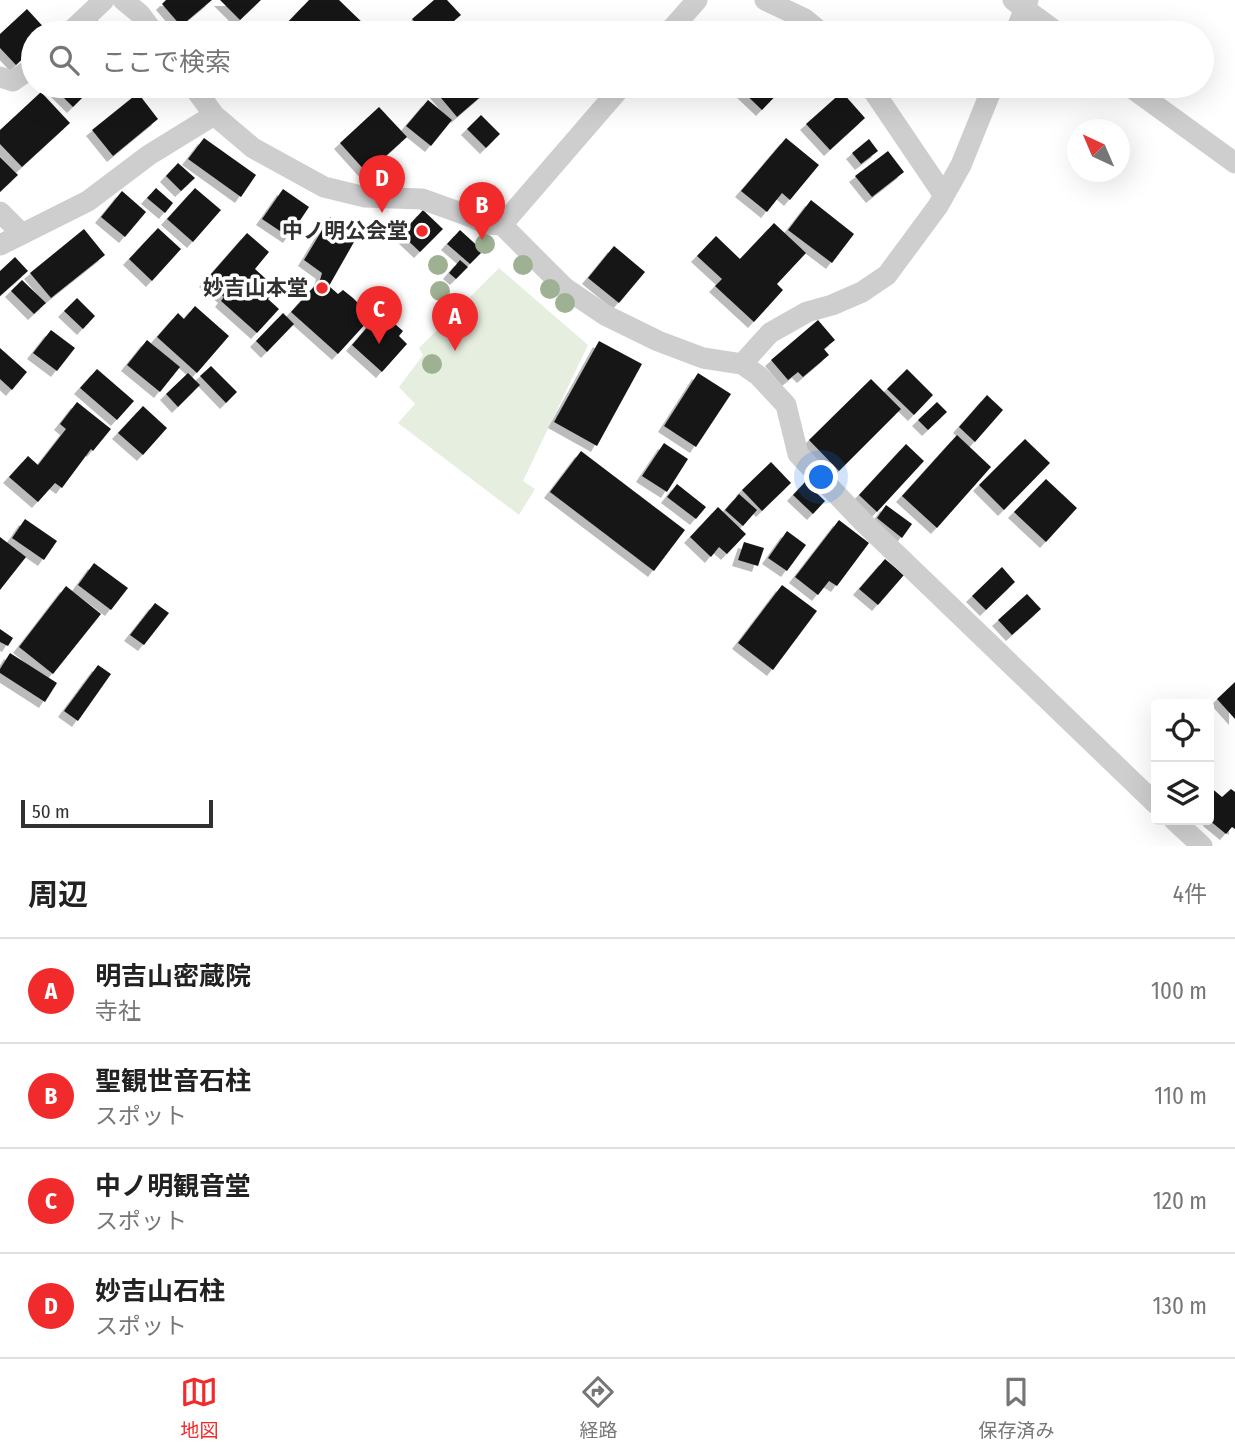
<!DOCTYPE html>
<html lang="ja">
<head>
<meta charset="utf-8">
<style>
	body { margin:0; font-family:"Fira Sans Condensed","Noto Sans JP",sans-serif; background:#f6f6f6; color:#222 }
	.controls { position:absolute; right:21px; bottom:21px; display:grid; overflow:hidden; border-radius:7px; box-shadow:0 7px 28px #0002 }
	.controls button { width:63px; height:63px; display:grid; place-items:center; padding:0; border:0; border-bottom:2px solid #e0e0e0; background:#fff; color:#222; font:35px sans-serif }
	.compass { position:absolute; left:1067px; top:119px; width:63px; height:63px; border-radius:50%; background:#fff; box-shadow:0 7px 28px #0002; rotate:316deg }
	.scale { position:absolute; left:21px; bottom:18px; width:192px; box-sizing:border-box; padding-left:7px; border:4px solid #313131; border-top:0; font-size:19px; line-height:24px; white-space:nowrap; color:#313131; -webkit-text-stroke:5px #fff; paint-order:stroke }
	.you { position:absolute; left:822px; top:478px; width:24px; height:24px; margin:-18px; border:5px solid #fff; border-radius:50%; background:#1a73e8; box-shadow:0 0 0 10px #1a73e833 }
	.badge { display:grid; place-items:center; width:46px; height:46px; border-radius:50%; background:#f12b2b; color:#fff; font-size:23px; font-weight:700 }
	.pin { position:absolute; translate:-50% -58px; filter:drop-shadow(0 2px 4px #0008) }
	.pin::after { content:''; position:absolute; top:37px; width:24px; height:21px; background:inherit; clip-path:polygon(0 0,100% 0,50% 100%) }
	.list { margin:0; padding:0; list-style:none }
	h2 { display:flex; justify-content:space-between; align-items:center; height:91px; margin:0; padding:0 28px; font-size:30px }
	h2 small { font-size:23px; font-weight:400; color:#767676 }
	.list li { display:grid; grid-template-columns:46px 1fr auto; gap:21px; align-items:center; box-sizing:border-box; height:105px; padding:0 28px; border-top:2px solid #e0e0e0 }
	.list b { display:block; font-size:26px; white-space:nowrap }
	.list p { margin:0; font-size:23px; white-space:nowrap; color:#767676 }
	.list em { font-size:23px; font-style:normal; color:#767676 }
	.icon { flex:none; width:38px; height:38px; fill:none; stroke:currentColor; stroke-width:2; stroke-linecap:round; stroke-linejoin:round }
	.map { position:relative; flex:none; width:1235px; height:846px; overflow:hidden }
	.search { position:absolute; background:#fff; box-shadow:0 7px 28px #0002; left:21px; right:21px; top:21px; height:77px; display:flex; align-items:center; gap:18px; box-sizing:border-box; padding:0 24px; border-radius:38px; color:#767676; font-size:26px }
	.sheet { height:511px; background:#fff }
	nav { display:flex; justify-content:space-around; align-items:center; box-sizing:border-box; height:98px; border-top:2px solid #e0e0e0; background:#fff; font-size:19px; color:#767676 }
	nav a { display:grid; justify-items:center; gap:4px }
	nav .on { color:#f12b2b }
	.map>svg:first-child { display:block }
	.green { fill:#e6efdf }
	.building { fill:#181818; filter:url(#shadow) }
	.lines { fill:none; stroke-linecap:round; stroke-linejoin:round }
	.minor { stroke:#cecece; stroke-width:21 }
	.tree { fill:#9fb193 }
	.poi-dot { fill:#f12b2b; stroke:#fff; stroke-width:2.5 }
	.labels { text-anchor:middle; stroke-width:7; stroke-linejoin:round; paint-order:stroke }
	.poi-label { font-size:21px; font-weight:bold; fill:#313131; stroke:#fff; text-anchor:end }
</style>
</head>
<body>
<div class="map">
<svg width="1235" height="846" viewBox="0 0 1235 846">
	<defs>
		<filter id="shadow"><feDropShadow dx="-6" dy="6" stdDeviation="0" flood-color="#0004"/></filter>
	</defs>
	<rect width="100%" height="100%" fill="#fff"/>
	<path class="green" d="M 499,268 L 588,345 L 523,481 L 535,489 L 519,515 L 398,423 L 415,404 L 399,387 L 423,355 L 419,348 Z"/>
	<g class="building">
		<path d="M 166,0 L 212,0 L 181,26 L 162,4 Z"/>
		<path d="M 220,0 L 261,0 L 240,20 Z"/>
		<path d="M 309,0 L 339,0 L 370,30 L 367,33 L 311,33 L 308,31 L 306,33 L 294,33 L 285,25 Z"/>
		<path d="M 434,0 L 447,0 L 461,15 L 440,33 L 425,33 L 412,19 Z"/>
		<path d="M 27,9 L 49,33 L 33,33 L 33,49 L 16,65 L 0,48 L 0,34 Z"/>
		<path d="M 95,18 L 110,33 L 79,33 Z"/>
		<path d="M 790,20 L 803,33 L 777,33 Z"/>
		<path d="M 52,86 L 94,86 L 73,107 Z"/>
		<path d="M 431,86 L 493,86 L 457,117 Z"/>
		<path d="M 737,86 L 785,86 L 762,110 Z"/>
		<path d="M 41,92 L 70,123 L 22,167 L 0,144 L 0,130 Z"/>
		<path d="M 842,92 L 865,118 L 830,150 L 806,124 Z"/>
		<path d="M 138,93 L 158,119 L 113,156 L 92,130 Z"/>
		<path d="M 428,100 L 452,120 L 431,146 L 406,126 Z"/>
		<path d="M 379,107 L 407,137 L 367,173 L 340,143 Z"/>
		<path d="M 481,115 L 500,134 L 486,148 L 467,129 Z"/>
		<path d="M 204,138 L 256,175 L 241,197 L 188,159 Z"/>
		<path d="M 786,138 L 819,165 L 790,200 L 782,193 L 767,212 L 741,191 Z"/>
		<path d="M 869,139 L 878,151 L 861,164 L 852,153 Z"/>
		<path d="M 888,151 L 904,172 L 872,197 L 855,176 Z"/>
		<path d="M 0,157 L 18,175 L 0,192 Z"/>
		<path d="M 178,163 L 195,178 L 181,191 L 166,176 Z"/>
		<path d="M 156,188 L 173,203 L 165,213 L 147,198 Z"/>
		<path d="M 195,188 L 221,210 L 193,242 L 167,219 Z"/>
		<path d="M 283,189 L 309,207 L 289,237 L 262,219 Z"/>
		<path d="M 122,191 L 146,212 L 125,237 L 101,217 Z"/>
		<path d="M 811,200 L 854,234 L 832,263 L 788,230 Z"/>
		<path d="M 423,210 L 443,229 L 420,252 L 401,234 Z"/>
		<path d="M 330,217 L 358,235 L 329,286 L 338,294 L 343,290 L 353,298 L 360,305 L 356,310 L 368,321 L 338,354 L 291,312 L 320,280 L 322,273 L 304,260 Z"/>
		<path d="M 774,223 L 806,253 L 777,284 L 783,290 L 754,322 L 715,286 L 722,279 L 697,256 L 716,236 L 740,259 Z"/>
		<path d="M 158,228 L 181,249 L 152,281 L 129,259 Z"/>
		<path d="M 84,229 L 105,255 L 51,298 L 30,273 Z"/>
		<path d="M 460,230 L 483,251 L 470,264 L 447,244 Z"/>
		<path d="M 247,233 L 269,252 L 255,269 L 277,289 L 268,299 L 279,309 L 257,333 L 221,301 L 224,297 L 205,281 Z"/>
		<path d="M 614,246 L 645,272 L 619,303 L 588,278 Z"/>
		<path d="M 15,257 L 28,271 L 0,296 L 0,271 Z"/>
		<path d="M 460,260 L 468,267 L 456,279 L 449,273 Z"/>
		<path d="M 22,280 L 46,303 L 34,314 L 11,291 Z"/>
		<path d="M 77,298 L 95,316 L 83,329 L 64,311 Z"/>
		<path d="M 195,306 L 229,336 L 197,373 L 157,337 L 178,313 L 184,319 Z"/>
		<path d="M 283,313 L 294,324 L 267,352 L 256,341 Z"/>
		<path d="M 376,317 L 384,324 L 388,318 L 403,331 L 399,336 L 407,344 L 382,372 L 352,345 Z"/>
		<path d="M 818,320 L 835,340 L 824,349 L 829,355 L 803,377 L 798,372 L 788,380 L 771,360 Z"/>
		<path d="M 51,330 L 75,348 L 57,371 L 33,353 Z"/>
		<path d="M 147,340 L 180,367 L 160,392 L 127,365 Z"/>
		<path d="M 599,341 L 642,364 L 597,446 L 554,422 Z"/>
		<path d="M 0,348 L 27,372 L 12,390 L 0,379 Z"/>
		<path d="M 211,366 L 237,392 L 226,403 L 200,376 Z"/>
		<path d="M 97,369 L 134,401 L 117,420 L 80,388 Z"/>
		<path d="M 907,369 L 933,395 L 914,415 L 887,389 Z"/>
		<path d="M 188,373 L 200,385 L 178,407 L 166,394 Z"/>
		<path d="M 698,373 L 731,394 L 696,447 L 664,426 Z"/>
		<path d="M 871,379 L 901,409 L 839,471 L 809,440 Z"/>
		<path d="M 987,395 L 1003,410 L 975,442 L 959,427 Z"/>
		<path d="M 77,402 L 111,429 L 93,451 L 91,449 L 62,488 L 55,483 L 38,502 L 9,477 L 28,456 L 38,465 L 66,429 L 60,424 Z"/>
		<path d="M 937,402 L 947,412 L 928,430 L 918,420 Z"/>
		<path d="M 143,406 L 167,428 L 143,455 L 118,433 Z"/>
		<path d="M 957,435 L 991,467 L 937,528 L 902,496 Z"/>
		<path d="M 1025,439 L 1050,463 L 1004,510 L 979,485 Z"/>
		<path d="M 664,443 L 688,459 L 667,492 L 642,476 Z"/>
		<path d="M 906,444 L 924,461 L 877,512 L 859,495 Z"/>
		<path d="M 581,451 L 685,530 L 654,571 L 550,492 Z"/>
		<path d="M 771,462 L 791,483 L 762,511 L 742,490 Z"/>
		<path d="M 1046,479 L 1077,508 L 1046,542 L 1014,512 Z"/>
		<path d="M 805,482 L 825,501 L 813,514 L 793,495 Z"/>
		<path d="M 677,484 L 706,507 L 696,519 L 667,497 Z"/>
		<path d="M 739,494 L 757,510 L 743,526 L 725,510 Z"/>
		<path d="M 886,505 L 912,524 L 902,538 L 877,518 Z"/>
		<path d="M 718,507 L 746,534 L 727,554 L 719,547 L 711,557 L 690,537 Z"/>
		<path d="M 25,519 L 57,541 L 44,560 L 12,538 Z"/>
		<path d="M 839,520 L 869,543 L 837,586 L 829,581 L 818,595 L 795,577 Z"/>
		<path d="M 787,531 L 806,545 L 787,571 L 768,558 Z"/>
		<path d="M 0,537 L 26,557 L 0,590 Z"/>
		<path d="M 744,542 L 764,548 L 758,566 L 738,560 Z"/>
		<path d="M 885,559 L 904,575 L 878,605 L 859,589 Z"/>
		<path d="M 94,563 L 128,588 L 111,610 L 78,585 Z"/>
		<path d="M 1002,567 L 1015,582 L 986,610 L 972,596 Z"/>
		<path d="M 782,585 L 817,611 L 773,670 L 738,643 Z"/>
		<path d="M 66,586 L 101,614 L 53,674 L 19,647 Z"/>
		<path d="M 1027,594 L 1041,609 L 1012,635 L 998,620 Z"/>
		<path d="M 155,603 L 169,613 L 144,645 L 130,635 Z"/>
		<path d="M 0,629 L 13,638 L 8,646 L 0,642 Z"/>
		<path d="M 10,653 L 57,683 L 45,702 L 0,673 L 0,669 Z"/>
		<path d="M 98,665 L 111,674 L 78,721 L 64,711 Z"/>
		<path d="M 1235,682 L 1235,719 L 1217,699 Z"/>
		<path d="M 1209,786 L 1222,797 L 1231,789 L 1235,792 L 1235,829 L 1232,827 L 1226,834 L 1209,820 L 1211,810 L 1209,808 Z"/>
	</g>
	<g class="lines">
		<g class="minor">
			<path d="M 123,0 L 140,14 L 154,33"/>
			<path d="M 765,0 L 805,19 L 822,33"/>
			<path d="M 1013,0 L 1058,33"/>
			<path d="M 69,33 L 104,0"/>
			<path d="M 668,33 L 697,0"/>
			<path d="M 1015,33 L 1028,0"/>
			<path d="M 0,77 L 13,81 L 33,67"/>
			<path d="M 193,86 L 214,115 L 253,148 L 324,187 L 365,197 L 422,199 L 472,217 L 486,224 L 502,225 L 565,288 L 605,315 L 658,341 L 703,358 L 742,364 L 770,333 L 807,312 L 832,305 L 862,292 L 887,275 L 938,206 L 961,165 L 993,86"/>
			<path d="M 870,86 L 943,194"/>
			<path d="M 1129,86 L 1235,163"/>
			<path d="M 0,212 L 22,234"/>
			<path d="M 502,225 L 622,86"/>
			<path d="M 0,245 L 88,201 L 149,155 L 214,115"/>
			<path d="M 742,364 L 759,376 L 786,405 L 798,454 L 863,522 L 1156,804"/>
			<path d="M 1174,820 L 1202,846"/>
		</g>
	</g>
	<g class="tree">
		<circle cx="485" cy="244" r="10"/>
		<circle cx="438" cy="265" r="10"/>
		<circle cx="523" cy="265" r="10"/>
		<circle cx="550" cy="289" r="10"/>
		<circle cx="440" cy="291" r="10"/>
		<circle cx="565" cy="303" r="10"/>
		<circle cx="432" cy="364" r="10"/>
	</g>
	<g class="poi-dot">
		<circle cx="422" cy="231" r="7"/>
		<circle cx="322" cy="288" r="7"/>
	</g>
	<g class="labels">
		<g class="poi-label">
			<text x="408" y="238">中ノ明公会堂</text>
			<text x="308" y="295">妙吉山本堂</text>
		</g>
	</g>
</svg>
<div class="controls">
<button><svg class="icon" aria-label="locate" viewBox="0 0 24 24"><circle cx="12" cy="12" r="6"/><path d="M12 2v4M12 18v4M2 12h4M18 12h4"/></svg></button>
<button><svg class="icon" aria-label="layers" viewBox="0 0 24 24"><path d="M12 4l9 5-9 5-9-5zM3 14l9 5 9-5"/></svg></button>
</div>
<svg class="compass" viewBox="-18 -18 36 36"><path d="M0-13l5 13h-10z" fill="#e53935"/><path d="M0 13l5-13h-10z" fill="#767676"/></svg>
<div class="scale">50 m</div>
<div class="you"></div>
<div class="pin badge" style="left:455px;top:351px">A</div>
<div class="pin badge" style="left:482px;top:240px">B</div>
<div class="pin badge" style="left:379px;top:344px">C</div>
<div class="pin badge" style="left:382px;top:213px">D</div>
<div class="search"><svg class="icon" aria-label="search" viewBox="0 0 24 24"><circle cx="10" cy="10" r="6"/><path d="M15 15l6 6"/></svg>ここで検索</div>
</div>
<section class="sheet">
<h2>周辺<small>4件</small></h2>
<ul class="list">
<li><span class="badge">A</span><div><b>明吉山密蔵院</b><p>寺社</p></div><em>100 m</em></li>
<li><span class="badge">B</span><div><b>聖観世音石柱</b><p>スポット</p></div><em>110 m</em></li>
<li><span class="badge">C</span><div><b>中ノ明観音堂</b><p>スポット</p></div><em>120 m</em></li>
<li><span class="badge">D</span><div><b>妙吉山石柱</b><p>スポット</p></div><em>130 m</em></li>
</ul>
</section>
<nav>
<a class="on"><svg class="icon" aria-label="map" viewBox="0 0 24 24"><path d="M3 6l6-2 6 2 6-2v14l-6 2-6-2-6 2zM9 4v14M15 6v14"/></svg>地図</a>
<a><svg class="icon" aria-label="directions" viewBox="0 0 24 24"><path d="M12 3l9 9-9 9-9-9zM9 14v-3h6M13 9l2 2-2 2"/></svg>経路</a>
<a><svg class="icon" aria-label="saved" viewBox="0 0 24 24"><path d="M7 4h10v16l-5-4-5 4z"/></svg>保存済み</a>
</nav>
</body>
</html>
